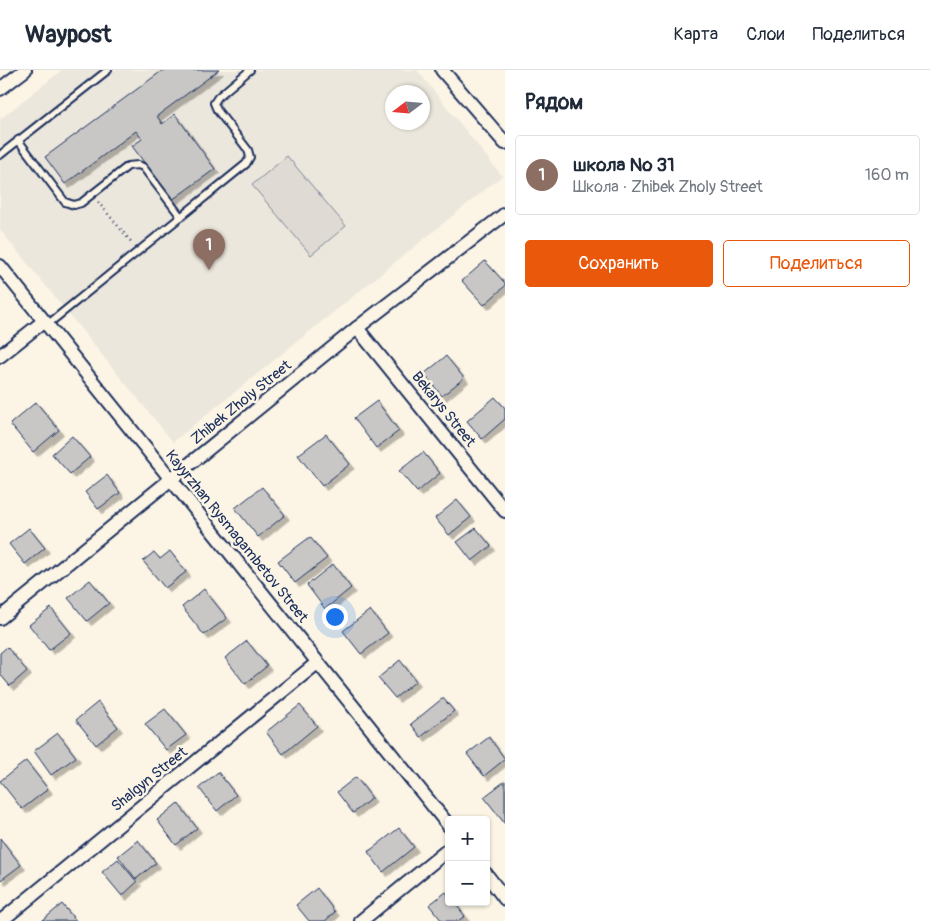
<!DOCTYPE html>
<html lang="ru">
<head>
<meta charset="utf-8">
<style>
	body { margin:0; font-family:Pangolin,sans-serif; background:#f2f2f3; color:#1f2937 }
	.controls { position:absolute; right:15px; bottom:15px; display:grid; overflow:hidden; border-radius:5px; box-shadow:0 1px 4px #0004 }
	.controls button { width:45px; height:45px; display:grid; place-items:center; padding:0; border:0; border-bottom:1px solid #e0e1e3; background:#fff; color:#1f2937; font:25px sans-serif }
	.compass { position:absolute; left:385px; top:15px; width:45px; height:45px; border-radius:50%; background:#fff; box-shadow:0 1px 4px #0004; rotate:254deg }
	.you { position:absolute; left:334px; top:546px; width:18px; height:18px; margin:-12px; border:4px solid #fff; border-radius:50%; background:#1a73e8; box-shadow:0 0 0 8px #1a73e833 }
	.badge { display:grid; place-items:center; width:32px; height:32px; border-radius:50%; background:#ea580c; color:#fff; font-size:16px; font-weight:700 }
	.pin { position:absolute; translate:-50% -41px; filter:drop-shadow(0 1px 2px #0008) }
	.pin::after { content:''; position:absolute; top:26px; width:18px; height:15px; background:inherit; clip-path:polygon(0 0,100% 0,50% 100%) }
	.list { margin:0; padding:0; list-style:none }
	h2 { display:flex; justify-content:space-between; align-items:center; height:65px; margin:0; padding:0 20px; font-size:21px }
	h2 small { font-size:16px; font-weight:400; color:#747a83 }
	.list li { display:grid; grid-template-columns:32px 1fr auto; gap:15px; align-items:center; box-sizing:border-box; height:80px; margin:0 10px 10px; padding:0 10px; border:1px solid #e0e1e3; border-radius:5px }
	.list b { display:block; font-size:19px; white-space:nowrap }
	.list p { margin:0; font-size:16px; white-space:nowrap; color:#747a83 }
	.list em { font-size:16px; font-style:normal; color:#747a83 }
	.actions { display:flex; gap:10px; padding:15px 20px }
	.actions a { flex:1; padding:11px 0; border:1px solid #ea580c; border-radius:5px; text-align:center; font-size:18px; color:#ea580c }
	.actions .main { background:#ea580c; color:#fff }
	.map { position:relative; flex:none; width:505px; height:851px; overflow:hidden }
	header { display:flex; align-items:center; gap:30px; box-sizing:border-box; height:70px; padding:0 25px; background:#fff; border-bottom:1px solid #e0e1e3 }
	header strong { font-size:24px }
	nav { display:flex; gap:28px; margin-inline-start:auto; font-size:18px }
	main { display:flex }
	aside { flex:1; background:#fff }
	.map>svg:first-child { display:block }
	.built { fill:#ece7dc; fill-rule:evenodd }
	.green { fill:#dfdbd4; stroke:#7d8599 }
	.building { fill:#c8c7c6; stroke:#1b2f5e; filter:url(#shadow) }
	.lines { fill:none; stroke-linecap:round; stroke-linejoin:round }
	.service-casing { stroke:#1b2f5e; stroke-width:10 }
	.minor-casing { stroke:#1b2f5e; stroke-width:16 }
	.path { stroke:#1b2f5e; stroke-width:2.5; stroke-dasharray:1 4; stroke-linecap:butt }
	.service { stroke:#fcf5e5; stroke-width:6 }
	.minor { stroke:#fcf5e5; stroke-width:12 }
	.labels { text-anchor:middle; stroke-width:5; stroke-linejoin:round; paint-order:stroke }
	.street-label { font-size:15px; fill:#1b2f5e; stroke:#fcf5e5 }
</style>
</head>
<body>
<header>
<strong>Waypost</strong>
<nav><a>Карта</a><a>Слои</a><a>Поделиться</a></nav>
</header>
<main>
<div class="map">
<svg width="505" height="851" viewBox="0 0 505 851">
	<defs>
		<filter id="shadow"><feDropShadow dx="4.5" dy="4.5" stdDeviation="0" flood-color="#0004"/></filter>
	</defs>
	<rect width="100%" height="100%" fill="#fcf5e5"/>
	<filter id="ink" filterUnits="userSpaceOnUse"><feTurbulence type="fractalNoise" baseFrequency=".02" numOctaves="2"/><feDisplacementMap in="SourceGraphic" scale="10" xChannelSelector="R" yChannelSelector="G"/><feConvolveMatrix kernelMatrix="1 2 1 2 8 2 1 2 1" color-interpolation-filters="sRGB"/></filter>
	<g filter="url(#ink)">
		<path class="built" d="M 62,0 L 417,0 L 502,106 L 173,372 L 0,160 L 0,49 ZM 392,22 L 422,22 L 422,52 L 392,52 Z"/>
		<path class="green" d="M 287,86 L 346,156 L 311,185 L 252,115 Z"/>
		<g class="building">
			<path d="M 163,0 L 219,0 L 157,46 L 162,54 L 175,44 L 215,99 L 172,130 L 132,76 L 142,69 L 136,61 L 65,114 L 45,87 Z"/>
			<path d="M 485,191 L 505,213 L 505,216 L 484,235 L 462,211 Z"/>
			<path d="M 446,286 L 464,308 L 442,326 L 424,304 Z"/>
			<path d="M 495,327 L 505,338 L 505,349 L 482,369 L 467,351 Z"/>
			<path d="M 377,331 L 399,361 L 376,378 L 354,348 Z"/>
			<path d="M 36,332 L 59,360 L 33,382 L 10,354 Z"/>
			<path d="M 326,364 L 350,394 L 322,416 L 298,385 Z"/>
			<path d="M 72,366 L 90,387 L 70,404 L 52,384 Z"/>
			<path d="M 423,382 L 440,403 L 417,422 L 399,401 Z"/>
			<path d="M 107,405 L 120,423 L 98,439 L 85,422 Z"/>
			<path d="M 262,417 L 285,445 L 258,467 L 235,438 Z"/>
			<path d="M 457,430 L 471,447 L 449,465 L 435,448 Z"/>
			<path d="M 29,458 L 45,478 L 25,494 L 9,474 Z"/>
			<path d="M 476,458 L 491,476 L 472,491 L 457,472 Z"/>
			<path d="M 310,467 L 327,488 L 295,513 L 278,491 Z"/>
			<path d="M 170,481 L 186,502 L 165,518 L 143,491 L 154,482 L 160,489 Z"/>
			<path d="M 333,494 L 351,518 L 325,539 L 307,515 Z"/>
			<path d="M 90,510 L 109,533 L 87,551 L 68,528 Z"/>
			<path d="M 204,519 L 227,548 L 204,565 L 182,537 Z"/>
			<path d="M 51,538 L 71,563 L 49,580 L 29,555 Z"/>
			<path d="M 370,540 L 388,563 L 361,584 L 343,561 Z"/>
			<path d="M 247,571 L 267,596 L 245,614 L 225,588 Z"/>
			<path d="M 7,577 L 27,601 L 10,616 L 0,604 L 0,583 Z"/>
			<path d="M 400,590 L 416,611 L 395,628 L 378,608 Z"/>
			<path d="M 443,628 L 454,641 L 421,667 L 411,654 Z"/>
			<path d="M 98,632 L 118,657 L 96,675 L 76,650 Z"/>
			<path d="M 300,635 L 317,656 L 283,684 L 266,662 Z"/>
			<path d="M 165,639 L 186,665 L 166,680 L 145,654 Z"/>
			<path d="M 58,663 L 76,687 L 51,705 L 34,681 Z"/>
			<path d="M 489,667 L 505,689 L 484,706 L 467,684 Z"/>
			<path d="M 26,691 L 48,719 L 22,739 L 0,711 Z"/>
			<path d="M 218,702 L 236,725 L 217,741 L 199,718 Z"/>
			<path d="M 356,707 L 372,728 L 353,743 L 337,722 Z"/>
			<path d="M 505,711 L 505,754 L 484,727 Z"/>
			<path d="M 178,733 L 197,758 L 176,775 L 157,750 Z"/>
			<path d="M 399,758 L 414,777 L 383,802 L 368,782 Z"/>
			<path d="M 0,768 L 21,795 L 1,810 L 0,808 Z"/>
			<path d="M 138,770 L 156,793 L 136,809 L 118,786 Z"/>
			<path d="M 118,789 L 137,812 L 122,826 L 102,802 Z"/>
			<path d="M 317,818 L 335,842 L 325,851 L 309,851 L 296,835 Z"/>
			<path d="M 446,822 L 449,826 L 449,832 L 454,832 L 465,846 L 458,851 L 442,851 L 429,835 Z"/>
			<path d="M 62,834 L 76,851 L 42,851 Z"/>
		</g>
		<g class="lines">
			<g class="service-casing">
				<g id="service">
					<path d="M 18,70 L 65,132 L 74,135 L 81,133 L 128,96 L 138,95 L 143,97 L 181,147"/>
					<path d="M 0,85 L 108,0"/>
					<path d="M 47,255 L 246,94 L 250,87 L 248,80 L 217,40 L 214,33 L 218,27 L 250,0"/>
				</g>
			</g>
			<g class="minor-casing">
				<g id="minor">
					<path d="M 442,0 L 505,73"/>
					<path d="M 0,19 L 25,0"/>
					<path d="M 0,196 L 449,756"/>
					<path d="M 357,258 L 505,441"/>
					<path d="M 0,286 L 44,251"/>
					<path d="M 0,548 L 357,258 L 505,144"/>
					<path d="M 486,804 L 505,829"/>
					<path d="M 1,851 L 317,593"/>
					<path d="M 361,851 L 449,779"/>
				</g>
			</g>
			<path class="path" d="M 98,132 L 133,174"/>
			<use href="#service" class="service"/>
			<use href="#minor" class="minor"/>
		</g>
	</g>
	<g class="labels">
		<g class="street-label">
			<text transform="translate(241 332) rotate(-39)" y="5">Zhibek Zholy Street</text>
			<text transform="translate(444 339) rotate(51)" y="5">Bekarys Street</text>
			<text transform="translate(237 466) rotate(51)" y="5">Kayyrzhan Rysmagambetov Street</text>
			<text transform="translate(149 709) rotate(-39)" y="5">Shalgyn Street</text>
		</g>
	</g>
</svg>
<div class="controls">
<button>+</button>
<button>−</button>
</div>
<svg class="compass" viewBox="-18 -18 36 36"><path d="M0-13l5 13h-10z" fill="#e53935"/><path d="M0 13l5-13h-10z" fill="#747a83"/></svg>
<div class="you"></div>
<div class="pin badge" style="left:209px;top:200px;background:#8d6e63">1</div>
</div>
<aside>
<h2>Рядом<small></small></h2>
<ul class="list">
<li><span class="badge" style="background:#8d6e63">1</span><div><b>школа № 31</b><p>Школа · Zhibek Zholy Street</p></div><em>160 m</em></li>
</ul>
<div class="actions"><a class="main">Сохранить</a><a>Поделиться</a></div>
</aside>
</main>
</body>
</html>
